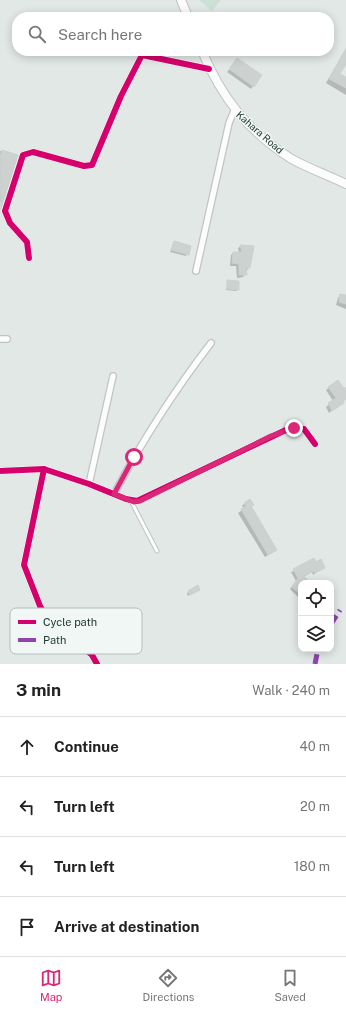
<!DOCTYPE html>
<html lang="en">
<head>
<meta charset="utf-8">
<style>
	body { margin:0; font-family:"Public Sans",sans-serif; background:#f2f2f2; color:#222 }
	.controls { position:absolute; right:12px; bottom:12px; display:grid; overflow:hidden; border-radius:8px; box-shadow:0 2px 10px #0003 }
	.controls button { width:36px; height:36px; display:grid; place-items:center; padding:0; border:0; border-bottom:1px solid #e0e0e0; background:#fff; color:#222; font:20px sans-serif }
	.stop { position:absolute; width:12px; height:12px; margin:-9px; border:3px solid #db2777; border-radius:50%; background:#fff }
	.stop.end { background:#db2777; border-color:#fff; box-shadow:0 1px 4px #0008 }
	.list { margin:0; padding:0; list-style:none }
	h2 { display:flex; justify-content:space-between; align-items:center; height:52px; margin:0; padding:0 16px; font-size:17px }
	h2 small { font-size:13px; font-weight:400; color:#767676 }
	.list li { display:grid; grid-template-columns:26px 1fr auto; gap:12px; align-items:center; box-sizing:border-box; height:60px; padding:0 16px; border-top:1px solid #e0e0e0 }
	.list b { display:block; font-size:15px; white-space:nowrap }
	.list em { font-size:13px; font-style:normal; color:#767676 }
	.icon { flex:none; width:22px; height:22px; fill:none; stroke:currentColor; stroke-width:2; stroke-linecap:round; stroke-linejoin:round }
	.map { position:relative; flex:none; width:346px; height:664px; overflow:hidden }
	.search { position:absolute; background:#fff; box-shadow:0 2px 10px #0003; left:12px; right:12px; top:12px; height:44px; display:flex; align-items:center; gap:10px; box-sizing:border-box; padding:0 14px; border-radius:16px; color:#767676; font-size:15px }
	.sheet { height:292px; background:#fff }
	nav { display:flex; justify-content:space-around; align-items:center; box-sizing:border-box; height:56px; border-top:1px solid #e0e0e0; background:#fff; font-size:11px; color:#767676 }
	nav a { display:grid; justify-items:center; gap:2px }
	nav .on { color:#db2777 }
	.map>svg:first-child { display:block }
	.green { fill:#cde0d5 }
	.shadow { fill:#0003 }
	.building { fill:#cdd1d0; stroke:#cbd1cf }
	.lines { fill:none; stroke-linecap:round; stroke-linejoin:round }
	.lane-casing { stroke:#bfc5c3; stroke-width:5 }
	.street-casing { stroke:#bfc5c3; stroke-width:8 }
	.secondary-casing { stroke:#bfc5c3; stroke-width:10 }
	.lane { stroke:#fbfcfb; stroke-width:3 }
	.street { stroke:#fbfcfb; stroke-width:5.5 }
	.secondary { stroke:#fbfcfb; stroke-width:8 }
	.quiet { stroke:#8e44ad; stroke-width:5; stroke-dasharray:10 5; stroke-linecap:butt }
	.cycleway-casing { stroke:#f0f7f4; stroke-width:8 }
	.cycleway { stroke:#d6006c; stroke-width:6 }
	.route { stroke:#db2777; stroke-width:5 }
	.labels { text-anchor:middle; stroke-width:3; stroke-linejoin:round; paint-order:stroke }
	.street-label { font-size:10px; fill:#233935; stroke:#f0f7f4 }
	.key { fill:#f0f7f4; stroke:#b2bebb; stroke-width:1 }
	.key-label { font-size:11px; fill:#233935 }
</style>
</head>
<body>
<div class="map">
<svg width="346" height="664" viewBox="0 0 346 664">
	<rect width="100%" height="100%" fill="#e2e8e6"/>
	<path class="green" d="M 199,0 L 221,0 L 212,11 Z"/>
	<g class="shadow">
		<path d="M 346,49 L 346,62 L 339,74 L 346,78 L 346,95 L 326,83 Z"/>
		<path d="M 235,62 L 253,86 L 251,89 L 227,72 Z"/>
		<path d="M 0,151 L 16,156 L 2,202 L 0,202 Z"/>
		<path d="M 174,242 L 190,247 L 186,256 L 170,252 Z"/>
		<path d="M 241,246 L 249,267 L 243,277 L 237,278 L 236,266 L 230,266 L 231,255 L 233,253 L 239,253 L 238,248 Z"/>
		<path d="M 228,281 L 238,289 L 236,291 L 226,290 Z"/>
		<path d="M 340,295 L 346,296 L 346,309 L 336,305 L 338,298 Z"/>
		<path d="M 338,381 L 346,391 L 346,399 L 329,413 L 326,407 L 333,401 L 326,390 Z"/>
		<path d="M 245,503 L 276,550 L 265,557 L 238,513 L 244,509 L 242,506 Z"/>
		<path d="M 315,563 L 324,567 L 313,575 L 312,572 L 303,577 L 309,583 L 301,583 L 299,598 L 290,589 L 296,581 L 291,572 Z"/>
		<path d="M 197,587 L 199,590 L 188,596 L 187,593 Z"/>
	</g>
	<g class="building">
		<path d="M 346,48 L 346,64 L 340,74 L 346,77 L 346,88 L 329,79 Z"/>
		<path d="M 237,58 L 262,75 L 254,87 L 229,69 Z"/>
		<path d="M 2,150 L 18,155 L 1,210 L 0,156 Z"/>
		<path d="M 174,241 L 191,246 L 189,255 L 171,250 Z"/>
		<path d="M 240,245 L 254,246 L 250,268 L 246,268 L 247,275 L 239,275 L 239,264 L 232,263 L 233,252 L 242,252 Z"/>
		<path d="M 227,280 L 239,281 L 239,290 L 227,289 Z"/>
		<path d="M 340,294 L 346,295 L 346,304 L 339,302 Z"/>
		<path d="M 338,380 L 344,389 L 346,387 L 346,399 L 343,401 L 344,403 L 332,411 L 328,403 L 336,398 L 328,387 Z"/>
		<path d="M 250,499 L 254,505 L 251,506 L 277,550 L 268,555 L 241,509 L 246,506 L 244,503 Z"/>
		<path d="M 314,558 L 316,562 L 321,559 L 325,568 L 315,573 L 314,571 L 304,576 L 310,583 L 301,583 L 301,595 L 292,587 L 298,578 L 293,569 Z"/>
		<path d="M 198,585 L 200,590 L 190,595 L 188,591 Z"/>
	</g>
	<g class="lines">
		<g class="lane-casing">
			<path id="lane" d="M 131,501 L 157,551"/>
		</g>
		<g class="street-casing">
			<g id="street">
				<path d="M 29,258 L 27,242 L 10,223 L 5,211 L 23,155 L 33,152 L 84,166 L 92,165 L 121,96 L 142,55 L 209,69"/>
				<path d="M 196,271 L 229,123 L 234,111"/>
				<path d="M 0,339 L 7,339"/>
				<path d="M 44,469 L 24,565 L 40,606 L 57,634 L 69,642 L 87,651 L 92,655 L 97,664"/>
				<path d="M 0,471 L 44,469 L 89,484 L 126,499 L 137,501 L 290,428 L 304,429 L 315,444"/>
				<path d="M 89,484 L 113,376"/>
				<path d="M 114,494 C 142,441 175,390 211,343"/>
			</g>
		</g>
		<g class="secondary-casing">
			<g id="secondary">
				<path d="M 181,0 L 188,17"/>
				<path d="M 202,51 C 222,98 247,130 290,158 C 307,168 328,175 346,184"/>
			</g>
		</g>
		<use href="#lane" class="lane"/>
		<use href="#street" class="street"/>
		<use href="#secondary" class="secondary"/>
		<g class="quiet">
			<path d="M 331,624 L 340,610"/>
			<path d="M 315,664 L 318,649"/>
		</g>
		<g class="cycleway-casing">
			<g id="cycleway">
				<path d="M 29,258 L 27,242 L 10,223 L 5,211 L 23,155 L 33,152 L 84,166 L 92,165 L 121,96 L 142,55 L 209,69"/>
				<path d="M 44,469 L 24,565 L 40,606 L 57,634 L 69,642 L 87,651 L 92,655 L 97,664"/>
				<path d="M 0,471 L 44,469 L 89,484 L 126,499 L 137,501 L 290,428 L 304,429 L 315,444"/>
			</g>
		</g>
		<use href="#cycleway" class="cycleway"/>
	</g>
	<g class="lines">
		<path class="route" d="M 134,457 L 114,494 L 134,502 L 140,501 L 271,436 L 294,428"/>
	</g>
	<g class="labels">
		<g class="street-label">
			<text transform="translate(260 132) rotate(41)" y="4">Kahara Road</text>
		</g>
	</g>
	<rect x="10" y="608" width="132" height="46" rx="6" class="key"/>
	<rect x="18" y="620" width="18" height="4" fill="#d6006c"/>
	<rect x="18" y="638" width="18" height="4" fill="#8e44ad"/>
	<g class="key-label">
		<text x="43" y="626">Cycle path</text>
		<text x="43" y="644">Path</text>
	</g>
</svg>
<div class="controls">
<button><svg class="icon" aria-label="locate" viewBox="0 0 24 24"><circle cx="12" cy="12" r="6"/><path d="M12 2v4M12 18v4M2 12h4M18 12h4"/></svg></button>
<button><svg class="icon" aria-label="layers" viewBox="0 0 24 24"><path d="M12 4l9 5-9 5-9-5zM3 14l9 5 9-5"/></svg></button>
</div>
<div class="stop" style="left:134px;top:457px"></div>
<div class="stop end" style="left:294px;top:428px"></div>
<div class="search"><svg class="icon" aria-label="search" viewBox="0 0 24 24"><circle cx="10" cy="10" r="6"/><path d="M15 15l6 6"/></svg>Search here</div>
</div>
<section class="sheet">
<h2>3 min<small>Walk · 240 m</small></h2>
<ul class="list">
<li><svg class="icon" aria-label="ahead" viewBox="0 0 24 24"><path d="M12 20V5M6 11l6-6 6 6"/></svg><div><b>Continue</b></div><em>40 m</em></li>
<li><svg class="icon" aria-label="left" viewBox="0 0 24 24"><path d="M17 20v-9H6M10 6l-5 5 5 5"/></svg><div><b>Turn left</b></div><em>20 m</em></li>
<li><svg class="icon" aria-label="left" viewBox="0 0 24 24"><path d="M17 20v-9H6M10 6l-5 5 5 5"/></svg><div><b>Turn left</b></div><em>180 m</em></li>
<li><svg class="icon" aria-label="arrive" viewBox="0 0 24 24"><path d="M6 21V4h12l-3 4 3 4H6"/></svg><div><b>Arrive at destination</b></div></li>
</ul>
</section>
<nav>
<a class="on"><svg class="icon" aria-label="map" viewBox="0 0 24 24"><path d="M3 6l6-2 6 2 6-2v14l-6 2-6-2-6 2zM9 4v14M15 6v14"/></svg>Map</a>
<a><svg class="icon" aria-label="directions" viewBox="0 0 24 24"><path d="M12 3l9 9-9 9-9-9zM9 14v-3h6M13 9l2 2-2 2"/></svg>Directions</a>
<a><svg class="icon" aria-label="saved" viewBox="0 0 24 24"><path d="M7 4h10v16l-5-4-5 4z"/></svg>Saved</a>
</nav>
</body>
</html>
